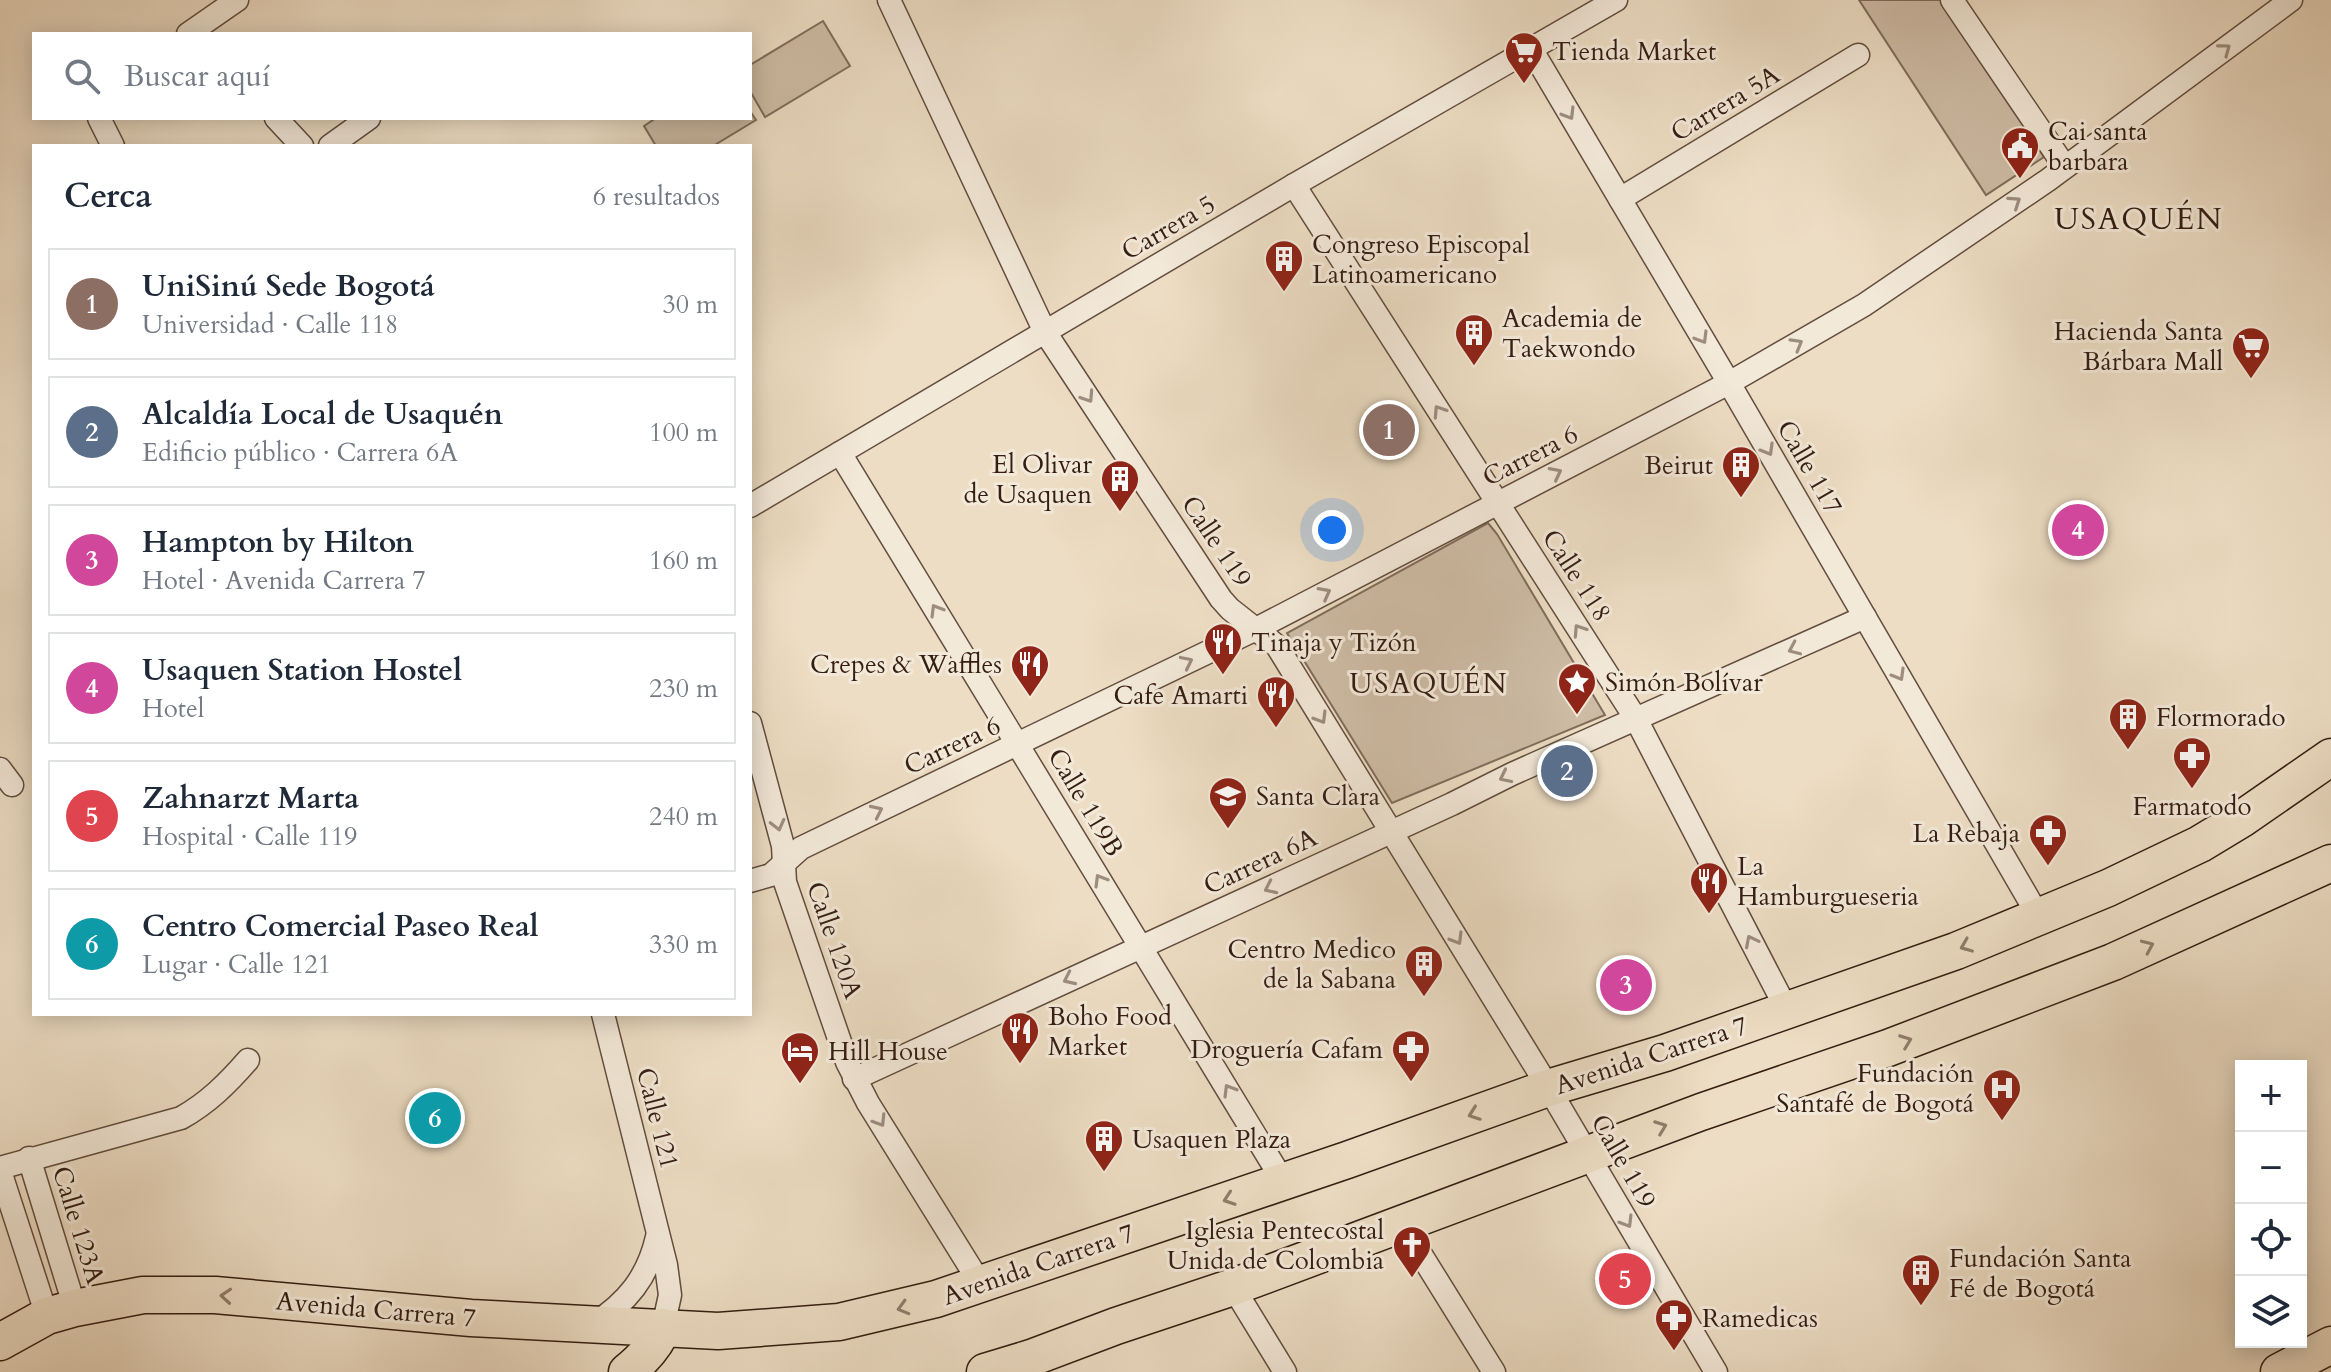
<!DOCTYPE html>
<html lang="es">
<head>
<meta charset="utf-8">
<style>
	body { margin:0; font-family:Cardo,serif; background:#f6f6f7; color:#1f2937 }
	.controls { position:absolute; right:24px; bottom:24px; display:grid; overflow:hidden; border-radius:0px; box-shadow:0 4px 20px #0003 }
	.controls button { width:72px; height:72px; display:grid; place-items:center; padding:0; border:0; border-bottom:2px solid #e0e1e3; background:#fff; color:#1f2937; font:40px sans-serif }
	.you { position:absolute; left:1332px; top:530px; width:28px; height:28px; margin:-20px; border:6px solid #fff; border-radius:50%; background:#1a73e8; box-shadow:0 0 0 12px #1a73e833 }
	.badge { display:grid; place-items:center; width:52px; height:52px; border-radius:50%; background:#1a73e8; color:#fff; font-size:26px; font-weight:700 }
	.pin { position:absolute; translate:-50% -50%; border:4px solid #fff; box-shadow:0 2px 8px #0006 }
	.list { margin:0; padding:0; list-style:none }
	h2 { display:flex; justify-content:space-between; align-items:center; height:104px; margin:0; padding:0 32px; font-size:34px }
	h2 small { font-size:26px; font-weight:400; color:#747a83 }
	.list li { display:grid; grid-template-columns:52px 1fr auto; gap:24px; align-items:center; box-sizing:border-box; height:112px; margin:0 16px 16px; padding:0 16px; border:2px solid #e0e1e3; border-radius:0px }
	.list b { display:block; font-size:30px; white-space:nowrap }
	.list p { margin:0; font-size:26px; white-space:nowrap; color:#747a83 }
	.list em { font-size:26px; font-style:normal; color:#747a83 }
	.icon { flex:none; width:44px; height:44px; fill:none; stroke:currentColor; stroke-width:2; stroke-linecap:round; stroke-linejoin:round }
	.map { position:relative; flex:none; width:2331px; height:1372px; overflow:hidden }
	.search { position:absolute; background:#fff; box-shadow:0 4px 20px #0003; left:32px; top:32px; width:720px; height:88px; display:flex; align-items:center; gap:20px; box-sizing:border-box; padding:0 28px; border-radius:0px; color:#747a83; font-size:30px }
	.panel { position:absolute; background:#fff; box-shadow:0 4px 20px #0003; left:32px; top:144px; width:720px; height:872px; border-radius:0px }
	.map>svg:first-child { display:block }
	.green { fill:#cebca6; stroke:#816c5c; stroke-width:2 }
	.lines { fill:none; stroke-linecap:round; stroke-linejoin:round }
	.street-casing { stroke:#624d3e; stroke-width:25 }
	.primary-casing { stroke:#341d12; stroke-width:39 }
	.street { stroke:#f3e9d9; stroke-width:22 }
	.primary { stroke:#edddc4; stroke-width:36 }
	.oneway { stroke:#9d8d7f }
	.oneway2 { stroke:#907d6b }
	.labels { text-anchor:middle; stroke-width:6; stroke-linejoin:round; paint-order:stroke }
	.poi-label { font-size:26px; fill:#341d12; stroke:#f3e9d9; text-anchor:start }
	.street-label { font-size:26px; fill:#341d12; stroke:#f3e9d9 }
	.neighbourhood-label { font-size:28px; letter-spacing:2px; fill:#341d12; stroke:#f3e9d9 }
	.quarter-label { font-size:30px; letter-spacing:2px; fill:#341d12; stroke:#f3e9d9 }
</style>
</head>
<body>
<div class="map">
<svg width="2331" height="1372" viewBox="0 0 2331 1372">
	<rect width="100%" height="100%" fill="#edddc4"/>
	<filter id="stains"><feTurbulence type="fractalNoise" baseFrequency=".0025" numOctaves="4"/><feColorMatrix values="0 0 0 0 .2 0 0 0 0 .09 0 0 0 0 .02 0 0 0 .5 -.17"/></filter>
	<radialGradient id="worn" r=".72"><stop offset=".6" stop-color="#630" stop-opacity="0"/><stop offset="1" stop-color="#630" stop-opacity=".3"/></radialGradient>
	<g class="green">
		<path d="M 1859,0 L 1942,0 L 2044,157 L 1986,195 Z"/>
		<path d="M 823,21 L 850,66 L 765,117 L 750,91 L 750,65 Z"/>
		<path d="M 750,111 L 756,120 L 713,146 L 656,146 L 644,126 L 656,118 L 750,118 Z"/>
		<path d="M 1488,523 L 1497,534 L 1605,715 L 1392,803 L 1287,633 Z"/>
	</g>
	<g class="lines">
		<g class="street-casing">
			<g id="street">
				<path d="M 889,0 L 1045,332 L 1221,599 L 1230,609 L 1277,646 L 1542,1077 L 1716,1372"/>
				<path d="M 1952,0 L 2065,167"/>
				<path d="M 188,34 L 237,0"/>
				<path d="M 1530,47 L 1729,383 L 2039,917"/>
				<path d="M 99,118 L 113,146"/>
				<path d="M 276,118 L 302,146"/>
				<path d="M 330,146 L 369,118"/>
				<path d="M 1294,185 L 1636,719 L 1787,1010"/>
				<path d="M 1620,199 L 1858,55"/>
				<path d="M 840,453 L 1283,1181"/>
				<path d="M 750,506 L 1294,185 L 1616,0"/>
				<path d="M 750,723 L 783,846 L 785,882 L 847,1062 L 868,1103 L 980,1283"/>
				<path d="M 0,769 L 12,785"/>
				<path d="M 750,881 L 771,875 L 801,848 L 1256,629 L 1729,383 L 1864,305 L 2048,180 L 2291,0"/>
				<path d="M 603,1014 L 666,1265 L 670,1295 L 663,1327"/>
				<path d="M 854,1079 L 1452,804 L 1512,774 L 1865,617"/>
				<path d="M 29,1158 L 75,1308"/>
				<path d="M 0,1168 L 181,1118 C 208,1103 228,1083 248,1060"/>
				<path d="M 0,1171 L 47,1316"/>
				<path d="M 1402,1224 L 1494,1372"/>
				<path d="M 1233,1287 L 1285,1372"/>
				<path d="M 592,1325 C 627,1303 648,1277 657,1237"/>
			</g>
		</g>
		<g class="primary-casing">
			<g id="primary">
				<path d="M 0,1342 L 47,1316 L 75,1308 L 143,1295 L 215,1295 L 471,1318 L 718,1331 L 839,1322 L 936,1299 L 1347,1160 L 1548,1088 L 1665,1053 L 1956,951 L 2108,888 L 2200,844 L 2243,818 L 2331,757"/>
				<path d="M 627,1372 C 642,1360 656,1346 663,1327"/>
				<path d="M 985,1372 L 1031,1358 L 1116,1326 L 1233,1287 L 1701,1112 L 1888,1048 L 2113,962 L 2331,863"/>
				<path d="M 2279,1372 L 2331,1345"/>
			</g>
		</g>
		<use href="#street" class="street"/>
		<use href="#primary" class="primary"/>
	</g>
	<defs><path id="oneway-chevron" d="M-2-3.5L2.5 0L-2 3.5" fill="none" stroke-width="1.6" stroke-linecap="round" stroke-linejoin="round" transform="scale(2)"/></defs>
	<g class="oneway">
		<use href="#oneway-chevron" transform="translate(2225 49) rotate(-37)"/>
		<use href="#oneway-chevron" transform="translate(1569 114) rotate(59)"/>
		<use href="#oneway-chevron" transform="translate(2015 202) rotate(-34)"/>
		<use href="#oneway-chevron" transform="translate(1702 338) rotate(59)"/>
		<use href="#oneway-chevron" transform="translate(1797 344) rotate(-30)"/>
		<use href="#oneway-chevron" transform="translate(1088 397) rotate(57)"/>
		<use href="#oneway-chevron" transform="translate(1439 411) rotate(-123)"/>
		<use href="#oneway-chevron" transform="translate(1768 450) rotate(60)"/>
		<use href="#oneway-chevron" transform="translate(1556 473) rotate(-27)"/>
		<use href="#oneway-chevron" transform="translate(1325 593) rotate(-28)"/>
		<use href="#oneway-chevron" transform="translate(936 610) rotate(-121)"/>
		<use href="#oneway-chevron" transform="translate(1579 630) rotate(-123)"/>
		<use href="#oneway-chevron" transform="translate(1794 649) rotate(156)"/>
		<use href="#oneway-chevron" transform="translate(1187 662) rotate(-26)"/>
		<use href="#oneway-chevron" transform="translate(1899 675) rotate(60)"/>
		<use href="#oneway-chevron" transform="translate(1321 718) rotate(59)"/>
		<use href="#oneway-chevron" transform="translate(1505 777) rotate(154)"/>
		<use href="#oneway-chevron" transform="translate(877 811) rotate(-25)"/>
		<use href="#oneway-chevron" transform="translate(778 825) rotate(76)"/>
		<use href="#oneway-chevron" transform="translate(1100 880) rotate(-121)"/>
		<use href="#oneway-chevron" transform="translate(1270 888) rotate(155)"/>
		<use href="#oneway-chevron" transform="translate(1457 939) rotate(59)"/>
		<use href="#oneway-chevron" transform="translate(1751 941) rotate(-117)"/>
		<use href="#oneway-chevron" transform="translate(1069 979) rotate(155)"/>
		<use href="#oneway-chevron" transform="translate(1229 1090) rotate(-121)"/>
		<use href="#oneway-chevron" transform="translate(880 1121) rotate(58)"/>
		<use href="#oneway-chevron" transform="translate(1627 1222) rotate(59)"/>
	</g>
	<g class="oneway2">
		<use href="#oneway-chevron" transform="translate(1966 946) rotate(158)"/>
		<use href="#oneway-chevron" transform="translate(2148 946) rotate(-24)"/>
		<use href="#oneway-chevron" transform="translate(1906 1041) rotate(-21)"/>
		<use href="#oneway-chevron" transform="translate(1474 1114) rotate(160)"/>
		<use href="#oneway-chevron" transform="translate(1661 1127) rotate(-21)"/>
		<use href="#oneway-chevron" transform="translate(1229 1199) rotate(161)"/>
		<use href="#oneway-chevron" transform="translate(226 1296) rotate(-176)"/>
		<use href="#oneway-chevron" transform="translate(903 1308) rotate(164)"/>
	</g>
	<defs>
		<g id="supermarket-pin" transform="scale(2)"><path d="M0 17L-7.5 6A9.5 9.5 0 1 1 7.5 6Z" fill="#8f2418" stroke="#f3e9d9"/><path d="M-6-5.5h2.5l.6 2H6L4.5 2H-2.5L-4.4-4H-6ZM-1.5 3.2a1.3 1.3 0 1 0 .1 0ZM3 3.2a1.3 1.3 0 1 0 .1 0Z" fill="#fff"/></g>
		<g id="civic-pin" transform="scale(2)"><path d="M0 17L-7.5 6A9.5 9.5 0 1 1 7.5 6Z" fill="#8f2418" stroke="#f3e9d9"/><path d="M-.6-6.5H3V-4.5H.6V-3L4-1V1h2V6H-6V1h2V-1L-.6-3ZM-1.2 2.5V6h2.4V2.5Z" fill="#fff"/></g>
		<g id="building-pin" transform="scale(2)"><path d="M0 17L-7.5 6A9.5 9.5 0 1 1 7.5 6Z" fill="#8f2418" stroke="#f3e9d9"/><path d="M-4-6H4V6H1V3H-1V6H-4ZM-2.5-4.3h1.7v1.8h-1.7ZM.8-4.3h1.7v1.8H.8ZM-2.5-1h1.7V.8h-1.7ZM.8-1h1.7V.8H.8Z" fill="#fff"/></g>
		<g id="restaurant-pin" transform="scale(2)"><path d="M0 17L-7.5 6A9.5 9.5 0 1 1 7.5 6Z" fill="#8f2418" stroke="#f3e9d9"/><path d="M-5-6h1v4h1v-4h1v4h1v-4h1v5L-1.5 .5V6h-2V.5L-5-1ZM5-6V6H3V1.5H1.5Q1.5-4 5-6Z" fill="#fff"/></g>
		<g id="sight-pin" transform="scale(2)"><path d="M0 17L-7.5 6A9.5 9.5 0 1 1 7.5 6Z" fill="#8f2418" stroke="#f3e9d9"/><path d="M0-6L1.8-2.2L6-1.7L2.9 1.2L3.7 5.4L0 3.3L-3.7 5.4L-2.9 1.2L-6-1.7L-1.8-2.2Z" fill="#fff"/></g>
		<g id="pharmacy-pin" transform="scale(2)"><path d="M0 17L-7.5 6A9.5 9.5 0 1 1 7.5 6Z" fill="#8f2418" stroke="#f3e9d9"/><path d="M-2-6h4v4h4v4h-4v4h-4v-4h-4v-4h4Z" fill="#fff"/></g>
		<g id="school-pin" transform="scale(2)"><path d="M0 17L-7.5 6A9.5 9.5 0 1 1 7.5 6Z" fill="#8f2418" stroke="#f3e9d9"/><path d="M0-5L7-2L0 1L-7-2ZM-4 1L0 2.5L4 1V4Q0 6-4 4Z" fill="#fff"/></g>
		<g id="hotel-pin" transform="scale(2)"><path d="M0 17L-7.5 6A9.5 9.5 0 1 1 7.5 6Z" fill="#8f2418" stroke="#f3e9d9"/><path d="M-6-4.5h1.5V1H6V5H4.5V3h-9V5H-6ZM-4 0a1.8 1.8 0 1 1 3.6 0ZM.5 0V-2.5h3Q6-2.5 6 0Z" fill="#fff"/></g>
		<g id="hospital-pin" transform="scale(2)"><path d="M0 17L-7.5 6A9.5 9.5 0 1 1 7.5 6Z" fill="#8f2418" stroke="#f3e9d9"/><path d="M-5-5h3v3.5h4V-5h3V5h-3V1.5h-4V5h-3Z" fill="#fff"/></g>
		<g id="church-pin" transform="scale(2)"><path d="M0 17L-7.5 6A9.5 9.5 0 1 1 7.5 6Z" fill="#8f2418" stroke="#f3e9d9"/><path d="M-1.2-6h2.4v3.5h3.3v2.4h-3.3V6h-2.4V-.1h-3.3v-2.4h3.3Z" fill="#fff"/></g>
	</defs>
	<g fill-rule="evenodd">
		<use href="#supermarket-pin" x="1524" y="51"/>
		<use href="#civic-pin" x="2020" y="146"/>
		<use href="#building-pin" x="1284" y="259"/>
		<use href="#building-pin" x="1474" y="333"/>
		<use href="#supermarket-pin" x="2251" y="346"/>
		<use href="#building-pin" x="1741" y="465"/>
		<use href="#building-pin" x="1120" y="479"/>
		<use href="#restaurant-pin" x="1223" y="642"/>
		<use href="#restaurant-pin" x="1030" y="664"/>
		<use href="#sight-pin" x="1577" y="682"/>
		<use href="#restaurant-pin" x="1276" y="695"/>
		<use href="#building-pin" x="2128" y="717"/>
		<use href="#pharmacy-pin" x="2192" y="756"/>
		<use href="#school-pin" x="1228" y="796"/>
		<use href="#pharmacy-pin" x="2048" y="833"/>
		<use href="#restaurant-pin" x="1709" y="881"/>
		<use href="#building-pin" x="1424" y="964"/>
		<use href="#restaurant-pin" x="1020" y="1031"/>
		<use href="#pharmacy-pin" x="1411" y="1049"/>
		<use href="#hotel-pin" x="800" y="1051"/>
		<use href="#hospital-pin" x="2002" y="1088"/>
		<use href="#building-pin" x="1104" y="1139"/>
		<use href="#church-pin" x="1412" y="1245"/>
		<use href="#building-pin" x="1921" y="1273"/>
		<use href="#pharmacy-pin" x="1674" y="1318"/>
	</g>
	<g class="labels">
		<g class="poi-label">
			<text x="1552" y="60">Tienda Market</text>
			<text x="2048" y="140">Cai santa<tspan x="2048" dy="30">barbara</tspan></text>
			<text x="1312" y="253">Congreso Episcopal<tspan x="1312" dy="30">Latinoamericano</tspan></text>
			<text x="1502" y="327">Academia de<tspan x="1502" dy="30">Taekwondo</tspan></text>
			<text x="2223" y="340" text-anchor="end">Hacienda Santa<tspan x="2223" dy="30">Bárbara Mall</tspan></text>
			<text x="1092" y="473" text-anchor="end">El Olivar<tspan x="1092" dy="30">de Usaquen</tspan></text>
			<text x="1713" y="474" text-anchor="end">Beirut</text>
			<text x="1251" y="651">Tinaja y Tizón</text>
			<text x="1002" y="673" text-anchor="end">Crepes &amp; Waffles</text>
			<text x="1605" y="691">Simón Bolívar</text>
			<text x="1248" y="704" text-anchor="end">Cafe Amarti</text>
			<text x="2156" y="726">Flormorado</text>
			<text x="1256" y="805">Santa Clara</text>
			<text x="2192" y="815" text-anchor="middle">Farmatodo</text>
			<text x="2020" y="842" text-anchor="end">La Rebaja</text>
			<text x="1737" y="875">La<tspan x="1737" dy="30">Hamburgueseria</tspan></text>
			<text x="1396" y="958" text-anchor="end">Centro Medico<tspan x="1396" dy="30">de la Sabana</tspan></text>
			<text x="1048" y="1025">Boho Food<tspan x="1048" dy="30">Market</tspan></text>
			<text x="1383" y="1058" text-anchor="end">Droguería Cafam</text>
			<text x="828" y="1060">Hill House</text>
			<text x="1974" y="1082" text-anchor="end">Fundación<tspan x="1974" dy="30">Santafé de Bogotá</tspan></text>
			<text x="1132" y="1148">Usaquen Plaza</text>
			<text x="1384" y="1239" text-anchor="end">Iglesia Pentecostal<tspan x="1384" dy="30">Unida de Colombia</tspan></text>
			<text x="1949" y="1267">Fundación Santa<tspan x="1949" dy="30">Fé de Bogotá</tspan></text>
			<text x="1702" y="1327">Ramedicas</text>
		</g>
		<g class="street-label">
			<text transform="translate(1725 103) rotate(-31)" y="9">Carrera 5A</text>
			<text transform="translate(1168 227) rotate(-30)" y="9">Carrera 5</text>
			<text transform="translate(1530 455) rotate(-27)" y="9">Carrera 6</text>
			<text transform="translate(1810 467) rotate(60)" y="9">Calle 117</text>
			<text transform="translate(1217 541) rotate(56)" y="9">Calle 119</text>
			<text transform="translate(1577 575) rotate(57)" y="9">Calle 118</text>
			<text transform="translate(952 745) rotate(-25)" y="9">Carrera 6</text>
			<text transform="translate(1086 802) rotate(59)" y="9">Calle 119B</text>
			<text transform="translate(1260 861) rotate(-25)" y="9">Carrera 6A</text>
			<text transform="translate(835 940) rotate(71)" y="9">Calle 120A</text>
			<text transform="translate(1651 1055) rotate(-18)" y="9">Avenida Carrera 7</text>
			<text transform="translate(658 1118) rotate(76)" y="9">Calle 121</text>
			<text transform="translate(1624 1161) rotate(60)" y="9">Calle 119</text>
			<text transform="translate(79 1225) rotate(73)" y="9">Calle 123A</text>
			<text transform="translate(1038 1264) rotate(-19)" y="9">Avenida Carrera 7</text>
			<text transform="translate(376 1309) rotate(5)" y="9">Avenida Carrera 7</text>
		</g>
		<g class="neighbourhood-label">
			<text x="1429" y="693">USAQUÉN</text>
		</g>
		<g class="quarter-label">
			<text x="2139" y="229">USAQUÉN</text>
		</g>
	</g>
	<rect width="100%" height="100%" filter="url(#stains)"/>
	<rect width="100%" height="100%" fill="url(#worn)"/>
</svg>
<div class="controls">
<button>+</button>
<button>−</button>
<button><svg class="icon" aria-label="locate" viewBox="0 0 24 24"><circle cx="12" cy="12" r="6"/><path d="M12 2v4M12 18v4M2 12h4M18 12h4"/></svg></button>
<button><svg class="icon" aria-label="layers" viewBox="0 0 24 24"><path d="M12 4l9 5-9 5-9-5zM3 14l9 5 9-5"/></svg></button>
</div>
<div class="you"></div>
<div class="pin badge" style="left:1389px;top:430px;background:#8d6e63">1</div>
<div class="pin badge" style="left:1567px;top:771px;background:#5c6f8a">2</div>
<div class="pin badge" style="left:1626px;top:985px;background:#d1479c">3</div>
<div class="pin badge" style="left:2078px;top:530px;background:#d1479c">4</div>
<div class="pin badge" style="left:1625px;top:1279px;background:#e0444e">5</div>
<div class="pin badge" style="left:435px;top:1118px;background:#0f9aa8">6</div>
<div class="search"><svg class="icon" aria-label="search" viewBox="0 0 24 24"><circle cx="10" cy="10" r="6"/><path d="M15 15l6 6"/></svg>Buscar aquí</div>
<section class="panel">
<h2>Cerca<small>6 resultados</small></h2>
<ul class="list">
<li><span class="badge" style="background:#8d6e63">1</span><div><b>UniSinú Sede Bogotá</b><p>Universidad · Calle 118</p></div><em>30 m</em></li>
<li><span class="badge" style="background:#5c6f8a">2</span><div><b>Alcaldía Local de Usaquén</b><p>Edificio público · Carrera 6A</p></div><em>100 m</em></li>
<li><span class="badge" style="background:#d1479c">3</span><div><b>Hampton by Hilton</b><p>Hotel · Avenida Carrera 7</p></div><em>160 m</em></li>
<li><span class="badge" style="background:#d1479c">4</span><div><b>Usaquen Station Hostel</b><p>Hotel</p></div><em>230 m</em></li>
<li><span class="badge" style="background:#e0444e">5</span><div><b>Zahnarzt Marta</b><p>Hospital · Calle 119</p></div><em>240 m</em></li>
<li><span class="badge" style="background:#0f9aa8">6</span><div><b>Centro Comercial Paseo Real</b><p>Lugar · Calle 121</p></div><em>330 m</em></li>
</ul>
</section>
</div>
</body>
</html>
